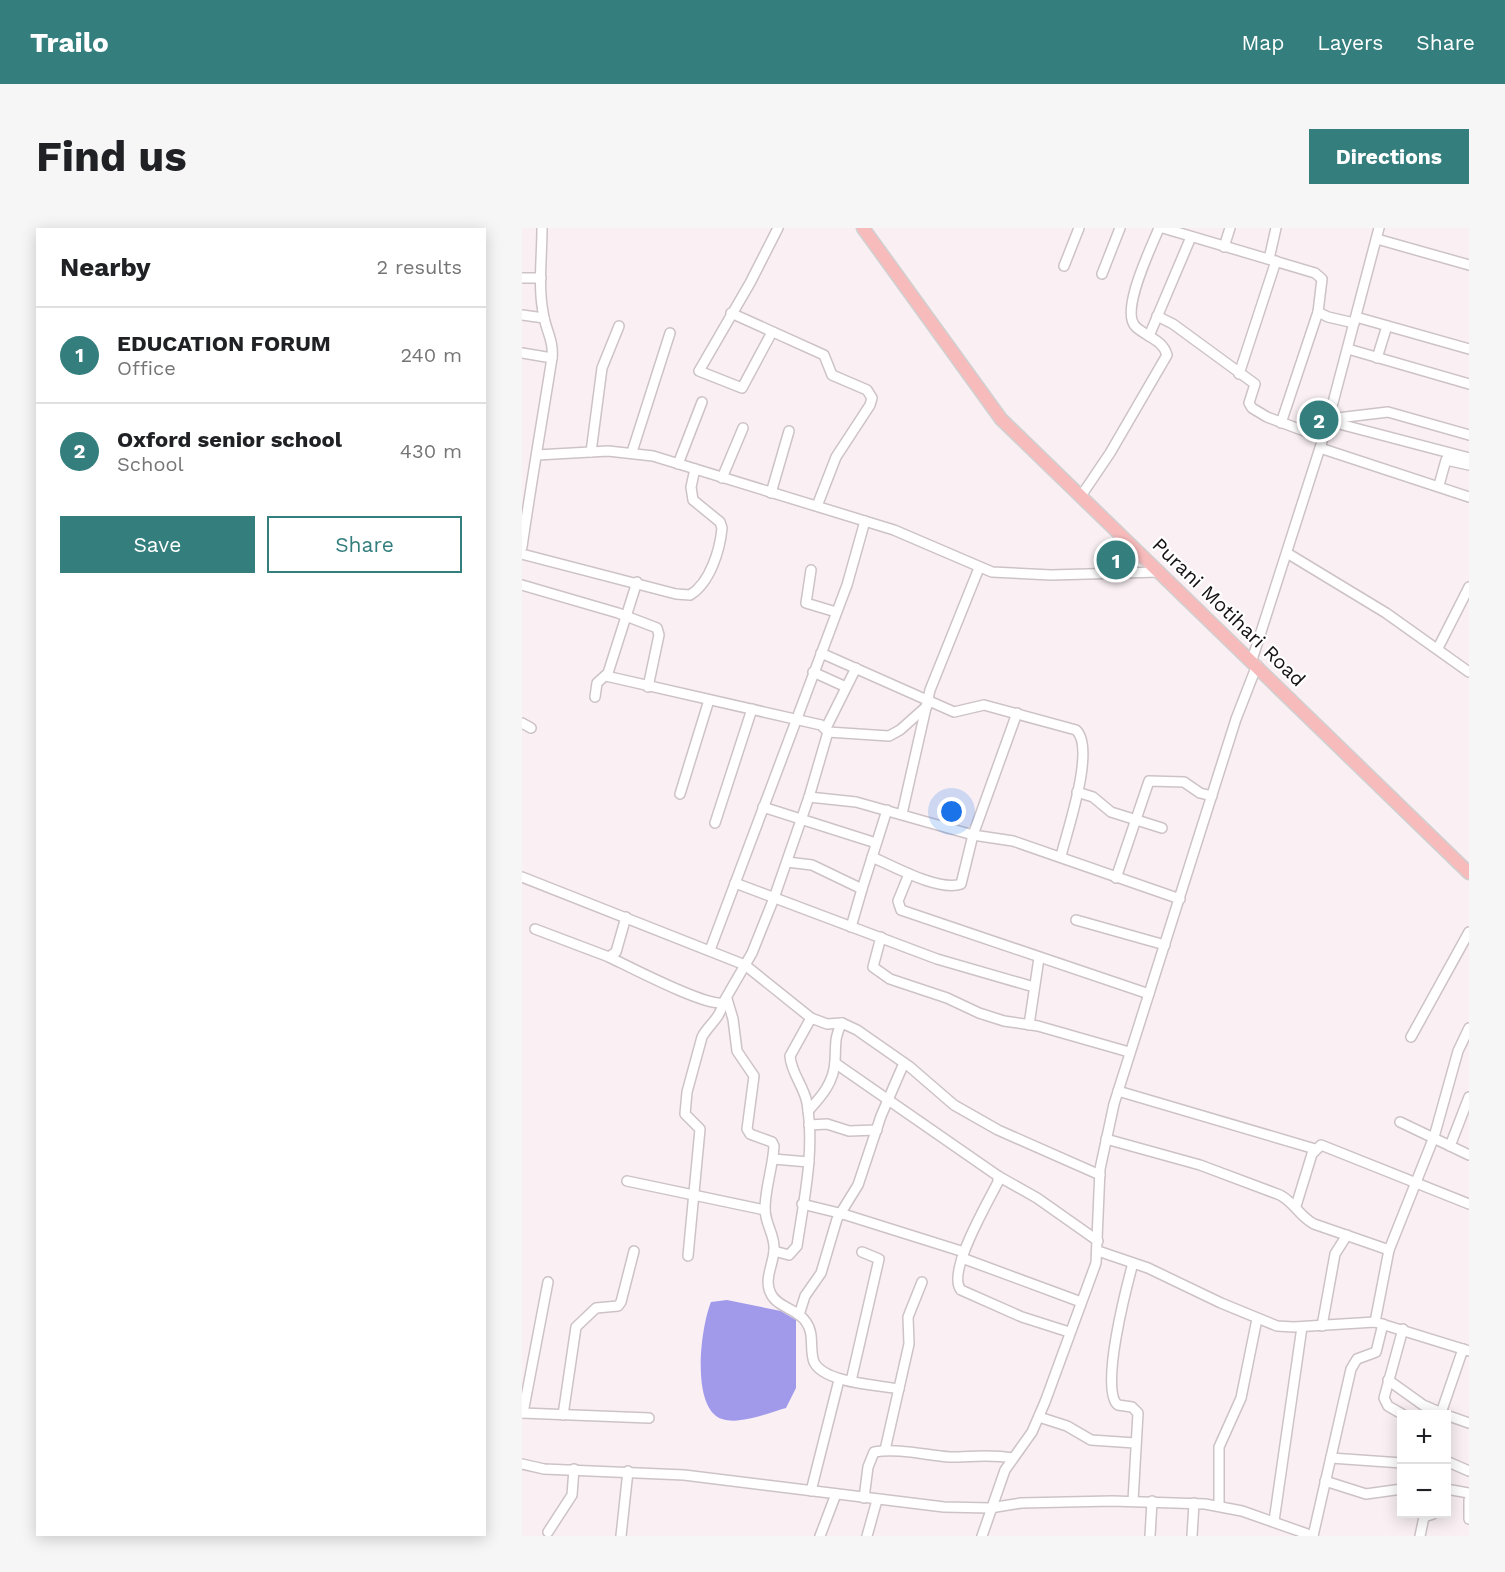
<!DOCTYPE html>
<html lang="en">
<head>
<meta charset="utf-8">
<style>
	body { margin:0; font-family:"Work Sans",sans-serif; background:#f6f6f6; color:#202124 }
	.controls { position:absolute; right:18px; bottom:18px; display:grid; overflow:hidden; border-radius:0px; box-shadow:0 3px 15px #0003 }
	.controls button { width:54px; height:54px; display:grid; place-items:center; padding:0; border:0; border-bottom:2px solid #e0e0e0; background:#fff; color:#202124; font:30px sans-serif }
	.you { position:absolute; left:430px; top:584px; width:21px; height:21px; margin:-15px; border:4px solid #fff; border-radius:50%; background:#1a73e8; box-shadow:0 0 0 9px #1a73e833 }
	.badge { display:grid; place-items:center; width:39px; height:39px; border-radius:50%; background:#357e7e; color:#fff; font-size:20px; font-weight:700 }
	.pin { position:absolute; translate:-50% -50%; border:3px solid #fff; box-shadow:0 2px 6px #0006 }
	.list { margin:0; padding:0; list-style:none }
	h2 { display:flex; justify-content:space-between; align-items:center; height:78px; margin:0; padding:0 24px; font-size:26px }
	h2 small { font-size:20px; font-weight:400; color:#757577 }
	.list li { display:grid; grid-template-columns:39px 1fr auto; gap:18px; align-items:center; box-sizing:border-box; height:96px; padding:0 24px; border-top:2px solid #e0e0e0 }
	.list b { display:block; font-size:22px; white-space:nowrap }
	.list p { margin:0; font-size:20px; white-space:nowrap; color:#757577 }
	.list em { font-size:20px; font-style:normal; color:#757577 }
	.actions { display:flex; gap:12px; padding:18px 24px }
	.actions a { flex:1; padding:14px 0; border:2px solid #357e7e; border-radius:0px; text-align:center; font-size:21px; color:#357e7e }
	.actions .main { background:#357e7e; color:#fff }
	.map { position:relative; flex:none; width:947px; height:1308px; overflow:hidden; border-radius:0px }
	header { display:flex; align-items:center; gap:36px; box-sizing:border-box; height:84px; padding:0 30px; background:#357e7e; color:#fff }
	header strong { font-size:28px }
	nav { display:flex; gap:33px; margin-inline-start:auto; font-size:21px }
	.intro { display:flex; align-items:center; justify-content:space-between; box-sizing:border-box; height:144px; padding:0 36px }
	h1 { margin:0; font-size:42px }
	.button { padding:15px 27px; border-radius:0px; background:#357e7e; color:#fff; font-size:21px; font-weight:700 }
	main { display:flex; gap:36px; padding:0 36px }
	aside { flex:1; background:#fff; border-radius:0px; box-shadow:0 3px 15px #0003 }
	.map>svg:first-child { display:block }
	.water { fill:#a19aeb }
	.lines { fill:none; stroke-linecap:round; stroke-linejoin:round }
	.minor-casing { stroke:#cdc3c7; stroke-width:12 }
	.major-casing { stroke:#d0d0d0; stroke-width:15 }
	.minor { stroke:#fff; stroke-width:9 }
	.major { stroke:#f7bbbc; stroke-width:12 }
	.labels { text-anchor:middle; stroke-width:4.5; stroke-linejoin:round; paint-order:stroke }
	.street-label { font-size:20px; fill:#161214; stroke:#fff }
</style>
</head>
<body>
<header>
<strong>Trailo</strong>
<nav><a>Map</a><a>Layers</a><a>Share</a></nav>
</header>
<div class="intro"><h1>Find us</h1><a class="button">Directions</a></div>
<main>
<aside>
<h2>Nearby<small>2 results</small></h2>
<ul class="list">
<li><span class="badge">1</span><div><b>EDUCATION FORUM</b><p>Office</p></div><em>240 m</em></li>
<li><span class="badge">2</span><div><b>Oxford senior school</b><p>School</p></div><em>430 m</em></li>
</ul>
<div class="actions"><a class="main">Save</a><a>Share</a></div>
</aside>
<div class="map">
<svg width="947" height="1308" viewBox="0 0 947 1308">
	<rect width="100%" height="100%" fill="#faf0f4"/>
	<path class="water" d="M 205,1072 L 259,1083 L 274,1092 L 274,1160 L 264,1180 C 246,1185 218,1197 200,1191 C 168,1180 179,1098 189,1074 Z"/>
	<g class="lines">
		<g class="minor-casing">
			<g id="minor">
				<path d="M 641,0 L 793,45 L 800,51 L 796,84 L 806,89 L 832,95"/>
				<path d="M 855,11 L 947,37"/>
				<path d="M 702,19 L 708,0"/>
				<path d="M 747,31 L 754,0"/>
				<path d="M 542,38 L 557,0"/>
				<path d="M 580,46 L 598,0"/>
				<path d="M 0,50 L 19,50"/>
				<path d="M 209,85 L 302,127 L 310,147 L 345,162 L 350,170 L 348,177 L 314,229 L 295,278"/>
				<path d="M 0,87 L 22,90"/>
				<path d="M 635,88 L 651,96 L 733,156 L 727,175 L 730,180 L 745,189 L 801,210"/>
				<path d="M 834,89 L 947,121"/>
				<path d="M 250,104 L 220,160 L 177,143 L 228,55 L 256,0"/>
				<path d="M 627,108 L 669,9"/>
				<path d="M 826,121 L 947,156"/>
				<path d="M 0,125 L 30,130"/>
				<path d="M 855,130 L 865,98"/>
				<path d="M 717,146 L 754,33"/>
				<path d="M 807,191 L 866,184 L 947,207"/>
				<path d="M 806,193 L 947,230"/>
				<path d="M 759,195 L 796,84"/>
				<path d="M 798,220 L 947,269"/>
				<path d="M 69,224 L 80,140 L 97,98"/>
				<path d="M 110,224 L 148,105"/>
				<path d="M 15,227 L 86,223 L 131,228 L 372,302 L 470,344 L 529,347 L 637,344"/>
				<path d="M 156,236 L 180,174"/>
				<path d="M 200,250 L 221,200"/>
				<path d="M 917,257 L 924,232 L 947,237"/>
				<path d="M 249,265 L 267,203"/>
				<path d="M 559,268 L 588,225 L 645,127 C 641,112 625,109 614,99 C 597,84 630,18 637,0"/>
				<path d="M 0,319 C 9,256 20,193 30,130 C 32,112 23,101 21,84 C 16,57 20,28 20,0"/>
				<path d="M 765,325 L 864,385 L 947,444"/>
				<path d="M 0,326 L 154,366 L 168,367 C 188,355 198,322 200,300 L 198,294 L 171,272 L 169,259 L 173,241"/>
				<path d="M 289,342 L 284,375 L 314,384"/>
				<path d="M 0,357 L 96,385 L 135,400 L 137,407 L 126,459"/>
				<path d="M 916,420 L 947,359"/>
				<path d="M 299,425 L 432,484 L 462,477 L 554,502 C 574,520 545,603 539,628"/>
				<path d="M 730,432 L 804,201 L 857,0"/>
				<path d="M 291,444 L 324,459"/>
				<path d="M 84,448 L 299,497 L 306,504 L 287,569 L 252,670 L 230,725 L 201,775 C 182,778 108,739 87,729"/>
				<path d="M 73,469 L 75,455 L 86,445 L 115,354"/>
				<path d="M 0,495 L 9,500"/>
				<path d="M 304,500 L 334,440"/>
				<path d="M 306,504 L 367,508 L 378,502 L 405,478"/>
				<path d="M 555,564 L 571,569 L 589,584 L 640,600"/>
				<path d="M 158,566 L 187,472"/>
				<path d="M 287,569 L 334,574 L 451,607 L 491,613 L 658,671"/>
				<path d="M 241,579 L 354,615"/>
				<path d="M 380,586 L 408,462 L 457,340"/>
				<path d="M 193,595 L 230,481"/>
				<path d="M 350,629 C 371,638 417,664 439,656 L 451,607 L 495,485"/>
				<path d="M 265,634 L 290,637 L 340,661 L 329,699"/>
				<path d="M 387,646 L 376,673 L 379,682 L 627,766"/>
				<path d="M 0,649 L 223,737 L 289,790 L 305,796 L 320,795 L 335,802 L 388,839 L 432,877 L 476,902 L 578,947"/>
				<path d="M 594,650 L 627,553 L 662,554 L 678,565 L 690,568"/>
				<path d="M 213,655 L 415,731 L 512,759"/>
				<path d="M 340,661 L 365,582"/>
				<path d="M 554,692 L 643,717"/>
				<path d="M 13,701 L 87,729 L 94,724 L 104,689"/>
				<path d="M 359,709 L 351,739 L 368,751 L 425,770 L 457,785 L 482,793 L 516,798 L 607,824"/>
				<path d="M 188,722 L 325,357 L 343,293"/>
				<path d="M 205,771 L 211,791 L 215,823 L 232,848 L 225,901 L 228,906 L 250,914 L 252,918 C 251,939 243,960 243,981 C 243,996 253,1007 252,1021 C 252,1036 241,1051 249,1066 C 256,1080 276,1081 284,1094 C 293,1106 287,1121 292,1134 C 302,1155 356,1157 377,1161"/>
				<path d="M 507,797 L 517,730"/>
				<path d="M 889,809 L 947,704"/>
				<path d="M 313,835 L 476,948 L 476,954 C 466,974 424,1045 439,1062 L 500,1089 L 547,1104"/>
				<path d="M 596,863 L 793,921"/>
				<path d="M 286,883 C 300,868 312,854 313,833 C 314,818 312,808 320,795"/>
				<path d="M 878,894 L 947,927"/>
				<path d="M 287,897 L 305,896 L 327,903 L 355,902"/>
				<path d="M 584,911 L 678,937 L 758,967 C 773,975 777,988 792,996 L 867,1022"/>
				<path d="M 928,918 L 947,869"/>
				<path d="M 251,931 L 287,934"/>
				<path d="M 476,948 L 515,970 L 576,1013"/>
				<path d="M 105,953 L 243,982"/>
				<path d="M 280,976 L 321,986 L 442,1024"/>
				<path d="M 774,978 L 790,926 L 799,917 L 947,976"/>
				<path d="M 252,1023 L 267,1027 L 275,1018 C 282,971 293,923 285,875 C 282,858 269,845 268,828 L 289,790"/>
				<path d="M 576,1023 L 626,1040 L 699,1075 L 755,1098 L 772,1099 L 853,1094 L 947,1123"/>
				<path d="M 166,1028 L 178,901 L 163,886 L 165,864 L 180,809 C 187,796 198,791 201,775"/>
				<path d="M 440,1030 L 559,1074"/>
				<path d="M 611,1035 C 605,1057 577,1163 596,1177 L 610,1179 L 616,1185 L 611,1273"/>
				<path d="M 277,1087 L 283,1068 L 299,1045 L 315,991 L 336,957 L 359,888 L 382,835"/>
				<path d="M 853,1094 L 867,1022 L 912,909 L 936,823 L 947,800"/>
				<path d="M 800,1098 L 813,1026 L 825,1007"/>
				<path d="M 866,1152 L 901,1177 L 922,1186"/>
				<path d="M 329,1153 L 357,1031 L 340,1024"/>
				<path d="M 0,1185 L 127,1190"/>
				<path d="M 1,1185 L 26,1054"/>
				<path d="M 919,1185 L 941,1121"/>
				<path d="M 880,1186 L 866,1178 L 862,1170 L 881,1101"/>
				<path d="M 41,1187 L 54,1099 L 74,1080 L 96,1078 L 99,1074 L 112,1023"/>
				<path d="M 924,1187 L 947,1195"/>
				<path d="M 517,1189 L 545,1198 L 569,1212 L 613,1215"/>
				<path d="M 363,1222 L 387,1116 L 386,1089 L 400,1054"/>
				<path d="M 809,1230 L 880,1235"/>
				<path d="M 924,1233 L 947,1243"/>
				<path d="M 0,1236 L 22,1241 L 162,1247 L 422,1279 L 468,1280 L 499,1275 L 590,1273 L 683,1276 L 720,1283 L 791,1308"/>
				<path d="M 803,1253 L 844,1266 L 880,1261"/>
				<path d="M 924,1261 L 947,1265"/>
				<path d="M 289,1263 L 317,1152"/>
				<path d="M 342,1270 L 346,1239 L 352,1224 C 377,1220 403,1227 428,1229 C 449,1229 469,1226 490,1230"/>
				<path d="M 947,1272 L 947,1291"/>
				<path d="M 697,1278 L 697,1219 L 719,1170 L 735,1091"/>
				<path d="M 752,1293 L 780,1099"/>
				<path d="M 26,1304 L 50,1267 L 52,1241"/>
				<path d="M 99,1308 L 106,1243"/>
				<path d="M 298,1308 L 314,1266"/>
				<path d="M 345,1308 L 355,1272"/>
				<path d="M 460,1308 L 483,1242 L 510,1204 L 523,1174 L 574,1035 L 578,941 L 592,876 L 714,491 L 735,437"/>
				<path d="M 628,1308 L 630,1273"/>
				<path d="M 670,1308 L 672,1275"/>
				<path d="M 791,1308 L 829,1141 L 835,1131 L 854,1124 L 861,1096"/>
				<path d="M 898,1308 L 902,1289 L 911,1286"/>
			</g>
		</g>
		<g class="major-casing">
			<path id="major" d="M 341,0 L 479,191 L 947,645"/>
		</g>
		<use href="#minor" class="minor"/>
		<use href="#major" class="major"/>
	</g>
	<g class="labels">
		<g class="street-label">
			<text transform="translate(707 384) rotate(44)" y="7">Purani Motihari Road</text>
		</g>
	</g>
</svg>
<div class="controls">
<button>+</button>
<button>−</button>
</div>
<div class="you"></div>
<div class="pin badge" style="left:594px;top:332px">1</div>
<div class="pin badge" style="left:797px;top:192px">2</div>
</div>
</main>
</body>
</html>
